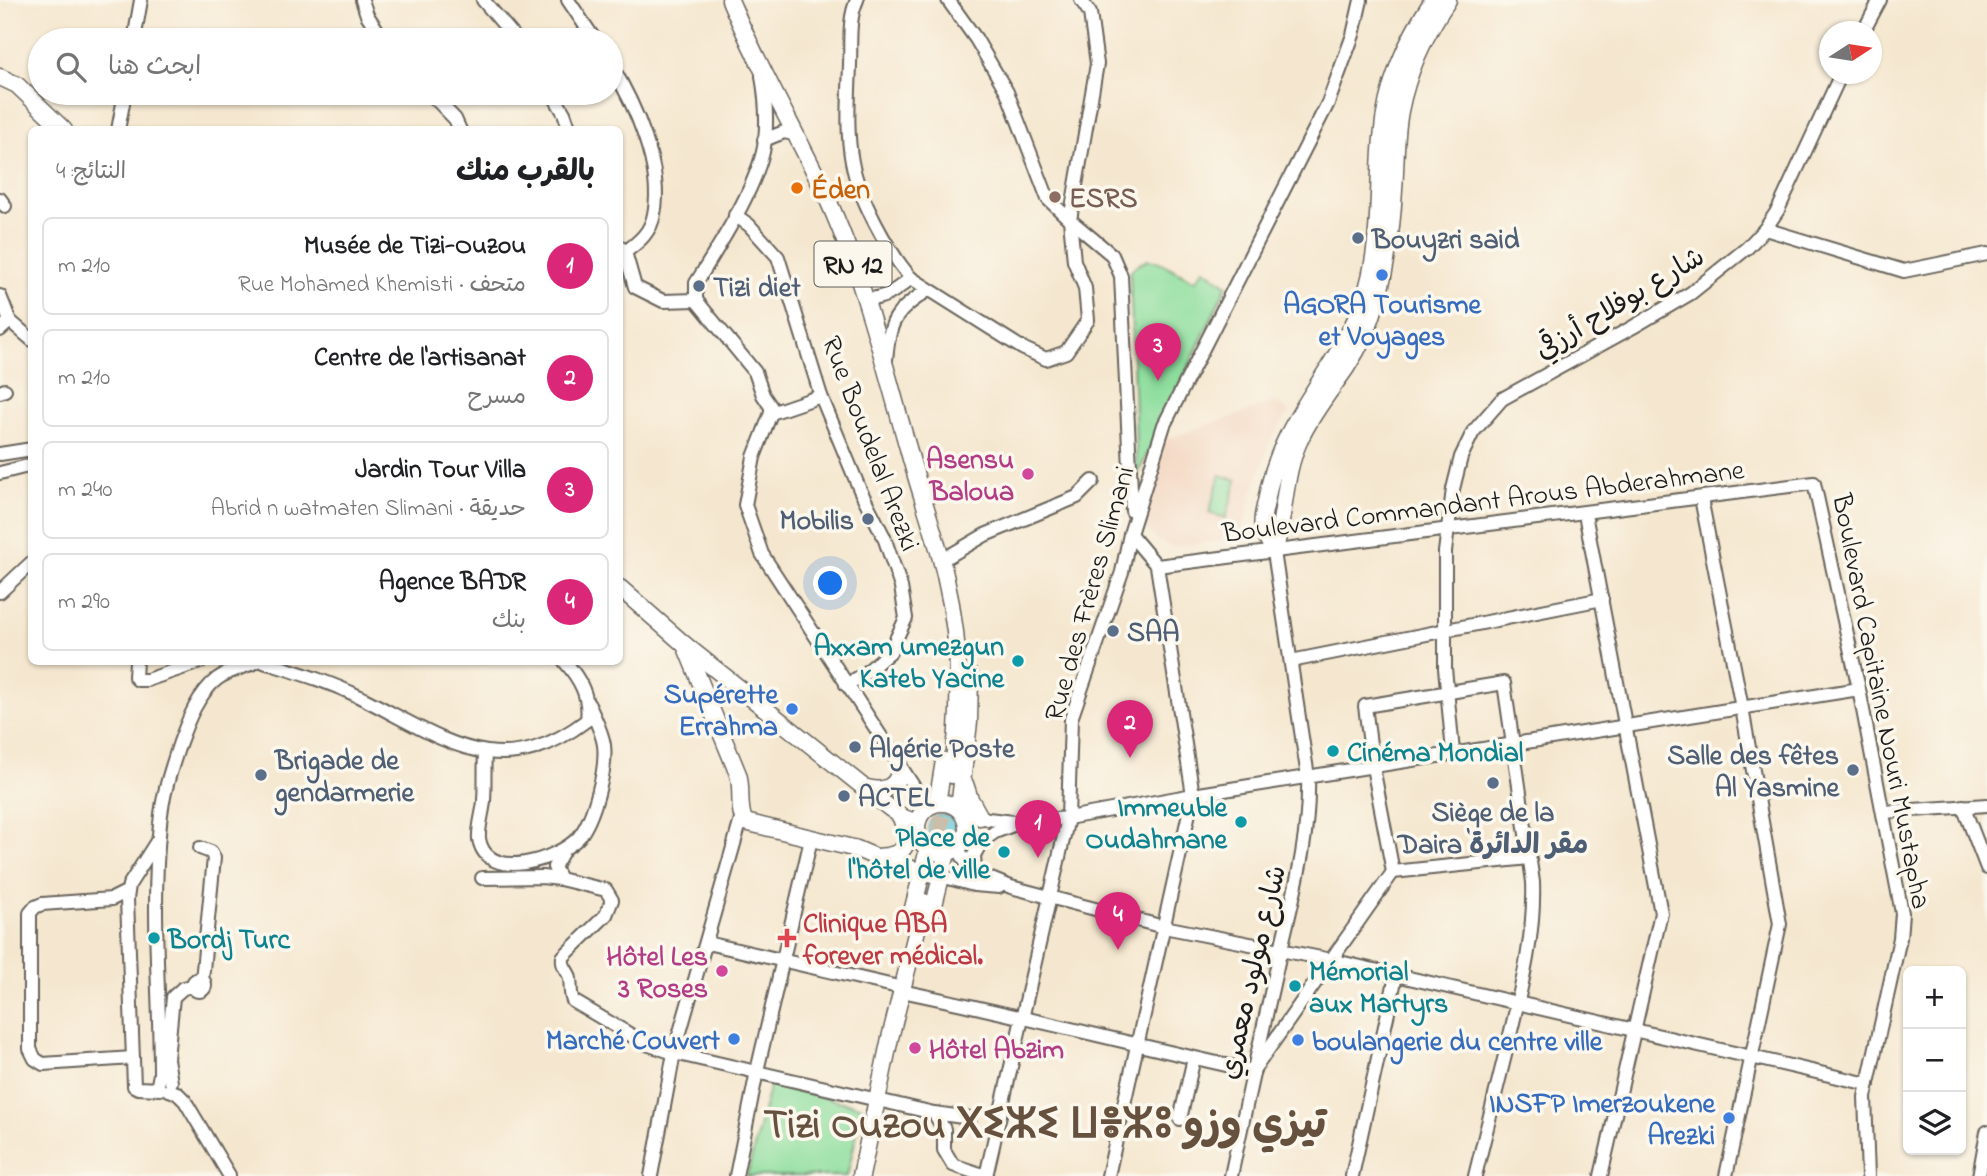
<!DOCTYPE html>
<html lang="ar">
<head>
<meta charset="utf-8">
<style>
	body { margin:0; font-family:"Indie Flower","Playpen Sans Arabic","Noto Sans Tifinagh",sans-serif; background:#f6f6f6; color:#202124; direction:rtl }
	.controls { position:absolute; right:21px; bottom:21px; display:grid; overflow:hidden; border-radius:10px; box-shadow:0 2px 5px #0004 }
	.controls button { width:63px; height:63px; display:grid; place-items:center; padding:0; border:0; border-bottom:2px solid #e0e0e0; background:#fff; color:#202124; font:35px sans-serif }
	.compass { position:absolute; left:1819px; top:21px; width:63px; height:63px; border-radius:50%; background:#fff; box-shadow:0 2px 5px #0004; rotate:78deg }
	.you { position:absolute; left:831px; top:584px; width:24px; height:24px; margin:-18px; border:5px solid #fff; border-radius:50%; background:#1a73e8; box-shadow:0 0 0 10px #1a73e833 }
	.badge { display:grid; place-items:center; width:46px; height:46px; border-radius:50%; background:#db2777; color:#fff; font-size:23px; font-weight:700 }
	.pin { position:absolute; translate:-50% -58px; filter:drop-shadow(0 2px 4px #0008) }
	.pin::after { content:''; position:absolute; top:37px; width:24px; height:21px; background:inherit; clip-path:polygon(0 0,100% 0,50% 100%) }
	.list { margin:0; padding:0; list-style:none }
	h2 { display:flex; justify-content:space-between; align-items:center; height:91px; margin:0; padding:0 28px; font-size:30px }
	h2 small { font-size:23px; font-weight:400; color:#757577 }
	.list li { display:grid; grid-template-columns:46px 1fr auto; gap:21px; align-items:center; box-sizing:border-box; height:98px; margin:0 14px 14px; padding:0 14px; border:2px solid #e0e0e0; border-radius:10px }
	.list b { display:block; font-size:26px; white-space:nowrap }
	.list p { margin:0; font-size:23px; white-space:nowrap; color:#757577 }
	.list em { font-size:23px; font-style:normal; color:#757577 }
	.icon { flex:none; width:38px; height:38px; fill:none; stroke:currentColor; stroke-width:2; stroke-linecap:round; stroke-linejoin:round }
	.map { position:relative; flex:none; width:1987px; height:1176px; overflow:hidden; direction:ltr }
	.search { position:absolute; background:#fff; box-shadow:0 2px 5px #0004; left:28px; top:28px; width:595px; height:77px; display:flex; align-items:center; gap:18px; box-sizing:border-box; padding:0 24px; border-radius:38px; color:#757577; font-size:26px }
	.panel { position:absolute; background:#fff; box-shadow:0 2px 5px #0004; left:28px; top:126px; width:595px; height:539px; border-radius:10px; direction:rtl }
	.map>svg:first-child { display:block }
	.built { fill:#f3d4be }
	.green { fill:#8ede9e; stroke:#557d5d; stroke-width:2 }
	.water { fill:#5ec7d9; stroke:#3d727a; stroke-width:2 }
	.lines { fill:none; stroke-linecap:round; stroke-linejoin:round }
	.major-tunnel { stroke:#cabeab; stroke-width:16; stroke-dasharray:16 8; stroke-linecap:butt }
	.minor-casing { stroke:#68635b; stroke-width:16 }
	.major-casing { stroke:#68635b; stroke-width:19 }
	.minor { stroke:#fff; stroke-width:12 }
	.major { stroke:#fff; stroke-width:16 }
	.food-dot { fill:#e8710a; stroke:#fbf7ec; stroke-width:2.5 }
	.education-dot { fill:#8d6e63; stroke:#fbf7ec; stroke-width:2.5 }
	.service-dot { fill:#5c6f8a; stroke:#fbf7ec; stroke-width:2.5 }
	.shop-dot { fill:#3f7fe0; stroke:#fbf7ec; stroke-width:2.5 }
	.hotel-dot { fill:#d1479c; stroke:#fbf7ec; stroke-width:2.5 }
	.culture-dot { fill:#0f9aa8; stroke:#fbf7ec; stroke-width:2.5 }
	.health-dot { fill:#e0444e; stroke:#fbf7ec; stroke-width:2.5 }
	.labels { text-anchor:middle; stroke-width:7; stroke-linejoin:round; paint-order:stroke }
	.shield { fill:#fbf7ec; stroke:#5f5e5a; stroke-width:2 }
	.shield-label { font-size:26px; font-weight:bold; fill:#1c1c1c }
	.food-label { font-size:28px; font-weight:bold; fill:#c56008; stroke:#fbf7ec; text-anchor:start }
	.education-label { font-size:28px; font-weight:bold; fill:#785e54; stroke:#fbf7ec; text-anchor:start }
	.service-label { font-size:28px; font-weight:bold; fill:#4e5e75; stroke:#fbf7ec; text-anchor:start }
	.street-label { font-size:28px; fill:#1c1c1c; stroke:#fbf7ec }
	.shop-label { font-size:28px; font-weight:bold; fill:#366cbe; stroke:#fbf7ec; text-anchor:end }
	.hotel-label { font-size:28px; font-weight:bold; fill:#b23c85; stroke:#fbf7ec; text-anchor:end }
	.culture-label { font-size:28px; font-weight:bold; fill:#0d838f; stroke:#fbf7ec; text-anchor:end }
	.health-label { font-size:28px; font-weight:bold; fill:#be3a42; stroke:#fbf7ec; text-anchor:start }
	.town-label { font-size:42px; font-weight:bold; fill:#66513e; stroke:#fbf7ec }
</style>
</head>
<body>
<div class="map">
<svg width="1987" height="1176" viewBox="0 0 1987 1176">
	<rect width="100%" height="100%" fill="#fbf7ec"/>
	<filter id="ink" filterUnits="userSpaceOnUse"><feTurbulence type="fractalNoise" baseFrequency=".0143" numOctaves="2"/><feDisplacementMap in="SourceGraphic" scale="14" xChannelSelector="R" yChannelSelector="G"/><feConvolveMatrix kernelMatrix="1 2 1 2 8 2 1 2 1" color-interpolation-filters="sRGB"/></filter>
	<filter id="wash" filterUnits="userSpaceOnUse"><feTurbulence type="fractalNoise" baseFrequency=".00686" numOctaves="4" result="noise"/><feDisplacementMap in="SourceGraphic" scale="28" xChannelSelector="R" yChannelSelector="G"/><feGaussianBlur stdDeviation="1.57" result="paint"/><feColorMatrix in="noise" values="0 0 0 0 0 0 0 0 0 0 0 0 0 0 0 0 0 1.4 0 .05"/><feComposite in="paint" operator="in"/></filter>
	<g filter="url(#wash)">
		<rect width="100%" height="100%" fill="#f5e7cf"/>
		<path class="built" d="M 1275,402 L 1289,411 L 1269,444 L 1252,494 L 1241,538 L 1170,547 L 1153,536 L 1141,523 L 1167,439 Z"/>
		<g class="green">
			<path d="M 1148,260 L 1159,262 L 1195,281 L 1204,269 L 1227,285 L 1137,476 L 1130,273 L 1135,266 Z"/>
			<path d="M 1220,475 L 1237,480 L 1226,518 L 1209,513 Z"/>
			<path d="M 770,1084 L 863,1107 L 847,1176 L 747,1176 Z"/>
		</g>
		<circle class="water" cx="942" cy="829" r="14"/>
	</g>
	<g filter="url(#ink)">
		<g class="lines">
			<path class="major-tunnel" d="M 924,902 L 952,775"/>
			<g class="minor-casing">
				<g id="minor">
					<path d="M 362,0 L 367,15 L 384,40"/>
					<path d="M 483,0 L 517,40"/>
					<path d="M 568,0 L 595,40"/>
					<path d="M 857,0 C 848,19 851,44 850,64 C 849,96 846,131 852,162 C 858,196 888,252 911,278 L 1022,348 L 1046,359 L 1066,352 L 1088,320 L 1085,288 L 1074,261 L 1070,220 L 1048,199 L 1007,92 L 976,39 L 948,0"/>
					<path d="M 1081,0 L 1090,13 L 1097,64 L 1070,220 L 1112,255 L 1121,276 L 1132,511"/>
					<path d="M 1863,32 L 1880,0"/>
					<path d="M 134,40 L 141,0"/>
					<path d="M 611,65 C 634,103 664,169 654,214 C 651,232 639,242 625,252 L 620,247"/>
					<path d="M 762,76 C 766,100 768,129 763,152 C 752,195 719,246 696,283 L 696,300 L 755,372 L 763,395 L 771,407 L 771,413 L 754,457 L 745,505 L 762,554 L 927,807"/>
					<path d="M 430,93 L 455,119 L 460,130"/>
					<path d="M 552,93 L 564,113 L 570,130"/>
					<path d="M 118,130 L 125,93"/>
					<path d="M 764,140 L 784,132 L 794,134"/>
					<path d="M 0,199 L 5,206"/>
					<path d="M 735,215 L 749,225 L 778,257 L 821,396 L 860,490 L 884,537 L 901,587 L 906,618 L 890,652 L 863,675 L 846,685"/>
					<path d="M 1765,229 L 1904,271 L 1987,254"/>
					<path d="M 625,252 L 635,287 L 663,301 L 696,300"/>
					<path d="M 0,296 L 10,321 L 32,340"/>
					<path d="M 866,299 C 886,299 896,290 911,278"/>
					<path d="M 0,330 L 10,321"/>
					<path d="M 886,360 C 890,319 894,313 928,290"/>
					<path d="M 0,392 L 5,390"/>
					<path d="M 771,413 L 821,396"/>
					<path d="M 0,454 L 32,449"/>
					<path d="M 0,473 L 32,465"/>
					<path d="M 1701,498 L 1742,708 L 1780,924 L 1726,1176"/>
					<path d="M 1585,514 L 1661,913 L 1601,1176"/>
					<path d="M 949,556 L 985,535 L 1077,497 L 1093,481"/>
					<path d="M 1157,566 L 1814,483 L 1859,689 L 1902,913 L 1900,938 L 1865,1097 L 1868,1176"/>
					<path d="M 0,592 L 32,562"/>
					<path d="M 1291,661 L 1602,599"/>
					<path d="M 136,662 L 135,677 L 138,680 L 147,680 L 200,662"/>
					<path d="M 264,662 C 296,672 330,682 360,697 C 443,738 499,787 587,720 C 590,697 580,679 565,662"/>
					<path d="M 1453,752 L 1445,668 L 1445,552 L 1453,489 L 1461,457 L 1473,432 L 1502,399 L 1633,327 L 1691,293 L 1747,248 L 1765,229 L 1778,210 L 1841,74"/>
					<path d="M 485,753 C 484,769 485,785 484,801 C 483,813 478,827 479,839 C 487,883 558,860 579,837 C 594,818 607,769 604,745 C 602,731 594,717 589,705"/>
					<path d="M 1963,806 L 1987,868"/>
					<path d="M 960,810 L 988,819 L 1014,822"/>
					<path d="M 1883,812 L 1987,805"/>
					<path d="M 157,841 L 129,885 L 127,899 L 134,1086 L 138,1088 L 160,1089"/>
					<path d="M 200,848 L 211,852 L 214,858 L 202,980"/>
					<path d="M 958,848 L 965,861 L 981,875 L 1011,887 L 1049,897 L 1164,927 L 1331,960 L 1868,1084"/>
					<path d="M 563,851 L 554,867 L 560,879 L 606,890 L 612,900 L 606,915 L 563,957 C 562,966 565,967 569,975 C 572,983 569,992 573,1001 L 646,1044 L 674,1053 L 934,1113 L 944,1129 L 944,1150 L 953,1165 L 986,1176"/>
					<path d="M 975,871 L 974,855 L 982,841 L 995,832 L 1021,822 L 1068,818 L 1193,795 L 1859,689"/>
					<path d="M 1393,872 L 1373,767 L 1365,706 L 1504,683 L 1533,882 C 1535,934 1522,985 1510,1035 C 1498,1082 1487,1129 1475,1176"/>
					<path d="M 1393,872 L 1529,858"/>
					<path d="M 941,876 L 974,885 L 999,887"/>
					<path d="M 482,878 L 542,877 L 560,879"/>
					<path d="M 128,891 L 112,899 L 42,904 L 35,907 L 30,913 L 30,1049 L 35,1059 L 43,1064 L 133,1058"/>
					<path d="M 707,943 L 894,986"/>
					<circle cx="199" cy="985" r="6"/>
					<path d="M 911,993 C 1026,1017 1139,1046 1253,1071 L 1393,872"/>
					<path d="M 171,1082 L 167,1059 L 173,997 L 183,988 L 193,986"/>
					<path d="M 158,1084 L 160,1074 C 160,991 151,907 160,824 C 162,796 171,769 180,742 C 188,720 198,694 217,679 C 227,671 244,667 256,662"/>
					<path d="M 169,1090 L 177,1093 L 185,1101 L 229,1175"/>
					<path d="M 934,1113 L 970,1118"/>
					<path d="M 1180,1119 L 1194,1058"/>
					<path d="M 651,1176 L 674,1053 L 742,816"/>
					<path d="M 736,1176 L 757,1071 L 811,839"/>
					<path d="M 986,1176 L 1068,818 L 1071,719 L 1122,572 L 1130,534 L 1164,425 L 1328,103 L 1353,35 L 1361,0"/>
					<path d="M 1108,1176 L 1193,795 L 1157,566 L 1130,534"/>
					<path d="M 1231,1176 C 1246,1104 1262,1033 1278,962 C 1292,900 1310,841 1308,777 L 1274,552"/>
					<path d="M 1352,1176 L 1396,976"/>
					<path d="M 1979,1176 L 1987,1132"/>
				</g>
			</g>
			<g class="major-casing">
				<g id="major">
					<path d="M 730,0 C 759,69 797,133 828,200 C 864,280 884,364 908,448 C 919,490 935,532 945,575 C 961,642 962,708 952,775"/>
					<path d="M 0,77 L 17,85 L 64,130"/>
					<path d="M 1274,552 C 1271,544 1265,536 1263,528 C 1261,520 1264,510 1266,502 C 1279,420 1335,375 1363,302 C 1382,248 1377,194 1382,138 C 1386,86 1405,43 1433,0"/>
					<path d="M 1274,552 C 1286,514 1283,475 1300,439 C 1312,413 1330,391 1346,368 C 1359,348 1371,323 1377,300 C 1387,265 1392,227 1394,190 C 1396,164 1395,137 1400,111 C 1408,70 1425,34 1448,0"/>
					<path d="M 620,588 L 685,645 L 891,809 L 904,818 L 917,823"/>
					<path d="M 685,645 L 738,774 C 743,789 737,809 745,822 L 857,849 L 892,864 L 941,876"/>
					<path d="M 965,784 L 970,799 L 980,817"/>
					<path d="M 864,787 C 882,793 901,788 899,765"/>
					<circle cx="942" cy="828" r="25"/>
					<path d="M 937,803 L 944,761"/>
					<path d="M 959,809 L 969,722 L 970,675"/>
					<path d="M 878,857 C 908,855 911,844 901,818"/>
					<path d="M 912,912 L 928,849"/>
					<path d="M 930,921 L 947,853"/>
					<path d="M 861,1176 L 890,1038 L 924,902"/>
				</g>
			</g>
			<use href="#minor" class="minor"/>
			<use href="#major" class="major"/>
		</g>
	</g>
	<circle class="food-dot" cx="797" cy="188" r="7"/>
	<circle class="education-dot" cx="1055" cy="197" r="7"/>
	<g class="service-dot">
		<circle cx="1358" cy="238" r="7"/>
		<circle cx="699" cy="286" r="7"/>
		<circle cx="868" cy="519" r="7"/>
		<circle cx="1113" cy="631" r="7"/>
		<circle cx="855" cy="747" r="7"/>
		<circle cx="1853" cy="770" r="7"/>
		<circle cx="261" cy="775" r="7"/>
		<circle cx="1493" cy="783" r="7"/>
		<circle cx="844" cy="796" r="7"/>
	</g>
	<g class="shop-dot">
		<circle cx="1382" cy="275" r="7"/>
		<circle cx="792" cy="709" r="7"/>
		<circle cx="734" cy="1039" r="7"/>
		<circle cx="1298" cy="1040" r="7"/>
		<circle cx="1729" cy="1118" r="7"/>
	</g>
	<g class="hotel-dot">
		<circle cx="1028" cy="474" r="7"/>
		<circle cx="722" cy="971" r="7"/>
		<circle cx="915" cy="1048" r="7"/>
	</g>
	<g class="culture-dot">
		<circle cx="1018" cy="661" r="7"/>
		<circle cx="1333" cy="751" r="7"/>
		<circle cx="1241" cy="822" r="7"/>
		<circle cx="1004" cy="852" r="7"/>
		<circle cx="154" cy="938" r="7"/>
		<circle cx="1295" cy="986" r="7"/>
	</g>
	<path class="health-dot" d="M783.5 927.5h7v7h7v7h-7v7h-7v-7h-7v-7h7z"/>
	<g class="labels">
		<rect class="shield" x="814.5" y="241.5" width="77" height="45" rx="5"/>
		<g class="shield-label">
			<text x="853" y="273">RN 12</text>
		</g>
		<g class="food-label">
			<text x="811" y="198">Éden</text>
		</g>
		<g class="education-label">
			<text x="1069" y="207">ESRS</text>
		</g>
		<g class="service-label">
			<text x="1372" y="248">Bouyzri said</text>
			<text x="713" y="296">Tizi diet</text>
			<text x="854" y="529" text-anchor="end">Mobilis</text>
			<text x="1127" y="641">SAA</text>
			<text x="869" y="757">Algérie Poste</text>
			<text x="1839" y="764" text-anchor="end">Salle des fêtes<tspan x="1839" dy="32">Al Yasmine</tspan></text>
			<text x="275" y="769">Brigade de<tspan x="275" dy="32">gendarmerie</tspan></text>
			<text x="858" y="806">ACTEL</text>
			<text x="1493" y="821" text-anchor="middle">Siège de la<tspan x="1493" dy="32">Daira مقر الدائرة</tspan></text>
		</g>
		<g class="street-label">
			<text transform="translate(1619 302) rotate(-31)" y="10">شارع بوفلاح أرزقي</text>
			<text transform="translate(872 443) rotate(69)" y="10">Rue Boudelal Arezki</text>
			<text transform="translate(1483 500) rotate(-7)" y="10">Boulevard Commandant Arous Abderahmane</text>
			<text transform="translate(1088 593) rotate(-74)" y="10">Rue des Frères Slimani</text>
			<text transform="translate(1883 701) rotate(79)" y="10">Boulevard Capitaine Nouri Mustapha</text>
			<text transform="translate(1251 972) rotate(-77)" y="10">شارع مولود معمري</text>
		</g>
		<g class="shop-label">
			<text x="1382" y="313" text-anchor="middle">AGORA Tourisme<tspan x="1382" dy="32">et Voyages</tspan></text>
			<text x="778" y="703">Supérette<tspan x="778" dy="32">Errahma</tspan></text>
			<text x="720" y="1049">Marché Couvert</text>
			<text x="1312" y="1050" text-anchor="start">boulangerie du centre ville</text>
			<text x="1715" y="1112">INSFP Imerzoukene<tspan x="1715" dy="32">Arezki</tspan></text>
		</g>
		<g class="hotel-label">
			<text x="1014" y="468">Asensu<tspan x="1014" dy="32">Baloua</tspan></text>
			<text x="708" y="965">Hôtel Les<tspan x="708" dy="32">3 Roses</tspan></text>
			<text x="929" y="1058" text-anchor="start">Hôtel Abzim</text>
		</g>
		<g class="culture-label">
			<text x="1004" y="655">Axxam umezgun<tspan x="1004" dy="32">Kateb Yacine</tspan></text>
			<text x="1347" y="761" text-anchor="start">Cinéma Mondial</text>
			<text x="1227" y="816">Immeuble<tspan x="1227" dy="32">Oudahmane</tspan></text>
			<text x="990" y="846">Place de<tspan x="990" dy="32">l'hôtel de ville</tspan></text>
			<text x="168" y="948" text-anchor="start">Bordj Turc</text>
			<text x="1309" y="980" text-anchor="start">Mémorial<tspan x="1309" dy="32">aux Martyrs</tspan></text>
		</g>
		<g class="health-label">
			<text x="803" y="932">Clinique ABA<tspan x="803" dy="32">forever médical.</tspan></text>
		</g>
		<g class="town-label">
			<text x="1045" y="1137">Tizi Ouzou ⵝⵉⵣⵉ ⵡⴻⵣⵓ تيزي وزو</text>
		</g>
	</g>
</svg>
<div class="controls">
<button>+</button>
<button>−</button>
<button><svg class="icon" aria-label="layers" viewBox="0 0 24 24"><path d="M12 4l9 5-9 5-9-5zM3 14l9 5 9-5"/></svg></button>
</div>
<svg class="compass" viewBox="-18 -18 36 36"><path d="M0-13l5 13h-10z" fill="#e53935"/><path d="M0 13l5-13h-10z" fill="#757577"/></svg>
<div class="you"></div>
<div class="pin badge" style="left:1038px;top:858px">1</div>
<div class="pin badge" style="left:1130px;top:758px">2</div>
<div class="pin badge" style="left:1158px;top:381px">3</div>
<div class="pin badge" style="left:1118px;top:950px">4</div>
<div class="search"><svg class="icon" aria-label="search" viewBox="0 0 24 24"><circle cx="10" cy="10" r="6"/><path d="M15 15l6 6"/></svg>ابحث هنا</div>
<section class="panel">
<h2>بالقرب منك<small>النتائج: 4</small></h2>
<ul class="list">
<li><span class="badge">1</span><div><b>Musée de Tizi-Ouzou</b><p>متحف · Rue Mohamed Khemisti</p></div><em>210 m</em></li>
<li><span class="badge">2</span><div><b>Centre de l'artisanat</b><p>مسرح</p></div><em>210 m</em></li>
<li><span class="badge">3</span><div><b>Jardin Tour Villa</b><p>حديقة · Abrid n watmaten Slimani</p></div><em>240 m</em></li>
<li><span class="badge">4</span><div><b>Agence BADR</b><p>بنك</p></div><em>290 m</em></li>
</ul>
</section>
</div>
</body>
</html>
